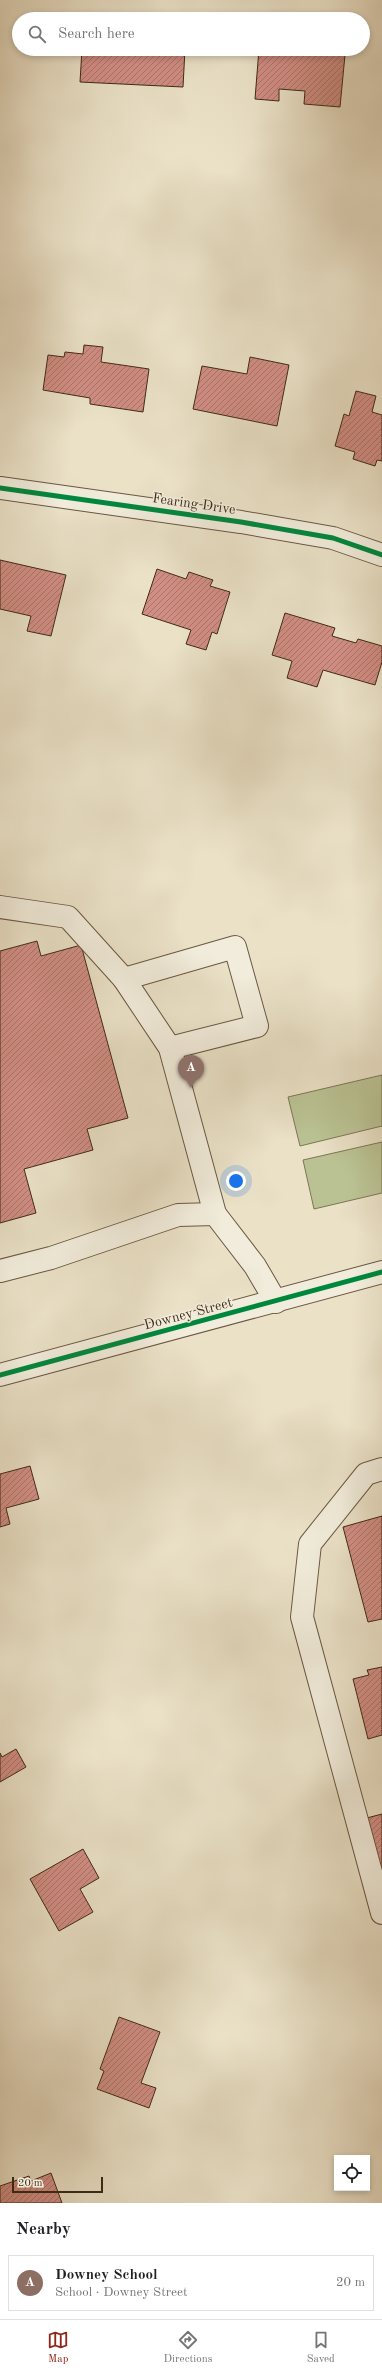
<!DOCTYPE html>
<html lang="en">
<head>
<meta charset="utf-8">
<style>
	body { margin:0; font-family:"Old Standard TT",serif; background:#f2f2f2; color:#202124 }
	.controls { position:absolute; right:12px; bottom:12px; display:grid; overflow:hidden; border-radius:0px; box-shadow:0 2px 6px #0003 }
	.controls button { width:36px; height:36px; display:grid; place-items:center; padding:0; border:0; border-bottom:1px solid #e0e0e0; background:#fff; color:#202124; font:20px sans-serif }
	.scale { position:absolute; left:12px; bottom:10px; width:91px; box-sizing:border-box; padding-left:4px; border:2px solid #3f2a16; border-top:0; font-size:11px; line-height:14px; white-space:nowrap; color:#3f2a16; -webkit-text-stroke:3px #f1ecdb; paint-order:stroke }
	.you { position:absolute; left:236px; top:1181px; width:14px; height:14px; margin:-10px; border:3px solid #fff; border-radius:50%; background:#1a73e8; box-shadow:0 0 0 6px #1a73e833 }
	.badge { display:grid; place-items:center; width:26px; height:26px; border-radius:50%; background:#8f2418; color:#fff; font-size:13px; font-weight:700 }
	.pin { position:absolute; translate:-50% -33px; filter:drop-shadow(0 1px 2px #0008) }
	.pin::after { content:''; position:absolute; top:21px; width:14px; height:12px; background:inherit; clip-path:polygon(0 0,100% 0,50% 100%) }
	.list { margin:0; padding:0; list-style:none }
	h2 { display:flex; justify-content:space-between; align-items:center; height:52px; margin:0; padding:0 16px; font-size:17px }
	h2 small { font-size:13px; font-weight:400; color:#757577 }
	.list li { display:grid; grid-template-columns:26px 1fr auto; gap:12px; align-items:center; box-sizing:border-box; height:56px; margin:0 8px 8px; padding:0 8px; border:1px solid #e0e0e0; border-radius:0px }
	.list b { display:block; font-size:15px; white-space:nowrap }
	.list p { margin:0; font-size:13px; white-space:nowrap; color:#757577 }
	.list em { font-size:13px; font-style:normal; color:#757577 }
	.icon { flex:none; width:22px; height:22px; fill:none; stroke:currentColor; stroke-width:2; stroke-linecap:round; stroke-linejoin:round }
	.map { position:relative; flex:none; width:382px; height:2203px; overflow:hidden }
	.search { position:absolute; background:#fff; box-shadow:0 2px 6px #0003; left:12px; right:12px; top:12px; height:44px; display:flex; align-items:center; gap:10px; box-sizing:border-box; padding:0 14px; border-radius:22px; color:#757577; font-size:15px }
	.sheet { height:116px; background:#fff }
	nav { display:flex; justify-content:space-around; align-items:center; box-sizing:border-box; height:56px; border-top:1px solid #e0e0e0; background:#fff; font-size:11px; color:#757577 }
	nav a { display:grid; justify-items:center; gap:2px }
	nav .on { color:#8f2418 }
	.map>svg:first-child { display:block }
	.pitch { fill:#bac293; stroke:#7c7654 }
	.building { fill:url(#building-hatch); stroke:#3f2a16 }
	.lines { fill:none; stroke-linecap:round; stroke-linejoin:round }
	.minor-casing { stroke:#6a5842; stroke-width:24 }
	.minor { stroke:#f1ecdb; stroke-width:22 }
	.cycleway-casing { stroke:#f1ecdb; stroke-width:8 }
	.cycleway { stroke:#00873e; stroke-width:5 }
	.labels { text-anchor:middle; stroke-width:3; stroke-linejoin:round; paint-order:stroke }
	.street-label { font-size:14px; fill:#3f2a16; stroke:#f1ecdb }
</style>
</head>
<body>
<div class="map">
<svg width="382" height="2203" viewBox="0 0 382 2203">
	<defs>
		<pattern id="building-hatch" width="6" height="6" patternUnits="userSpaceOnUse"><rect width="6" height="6" fill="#d18e84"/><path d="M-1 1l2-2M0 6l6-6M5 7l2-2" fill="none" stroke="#ab746b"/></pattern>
	</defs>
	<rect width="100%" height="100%" fill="#eae1c7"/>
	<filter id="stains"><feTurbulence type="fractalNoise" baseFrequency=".005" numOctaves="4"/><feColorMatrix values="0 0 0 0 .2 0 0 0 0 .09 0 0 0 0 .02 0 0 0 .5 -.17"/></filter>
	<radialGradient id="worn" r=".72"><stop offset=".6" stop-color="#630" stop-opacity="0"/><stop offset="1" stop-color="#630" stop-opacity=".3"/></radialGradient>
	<g class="pitch">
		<path d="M 382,1075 L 382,1126 L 300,1146 L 288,1097 Z"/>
		<path d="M 382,1142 L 382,1193 L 314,1209 L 303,1160 Z"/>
	</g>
	<g class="building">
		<path d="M 82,49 L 185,49 L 183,87 L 80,82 Z"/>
		<path d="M 259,49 L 315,49 L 314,52 L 345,55 L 340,107 L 304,104 L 305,91 L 279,89 L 279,101 L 255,99 Z"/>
		<path d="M 84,345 L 103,347 L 101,362 L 149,369 L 143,412 L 90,404 L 90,398 L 43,390 L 48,355 L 64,357 L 65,352 L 83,354 Z"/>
		<path d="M 250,357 L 289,365 L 277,426 L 193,409 L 202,366 L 247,374 Z"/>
		<path d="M 356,391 L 376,396 L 372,412 L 382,415 L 382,461 L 377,460 L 375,466 L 353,459 L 355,452 L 335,446 L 344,414 L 349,416 Z"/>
		<path d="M 0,560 L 66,575 L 51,636 L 27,631 L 31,616 L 0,609 Z"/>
		<path d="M 157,569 L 186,579 L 189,572 L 213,580 L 210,586 L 230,592 L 217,634 L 212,632 L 206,650 L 186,644 L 191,630 L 142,614 Z"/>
		<path d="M 285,613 L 335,628 L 332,636 L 356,643 L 358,639 L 382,646 L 382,662 L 375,685 L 323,670 L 317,687 L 287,678 L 292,661 L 272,655 Z"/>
		<path d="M 37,941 L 41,956 L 81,945 L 128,1118 L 87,1129 L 93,1150 L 24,1169 L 36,1213 L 0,1223 L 0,951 Z"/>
		<path d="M 30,1466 L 39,1499 L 6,1508 L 10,1524 L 0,1527 L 0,1474 Z"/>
		<path d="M 382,1516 L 382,1619 L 368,1622 L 343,1527 Z"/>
		<path d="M 382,1667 L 382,1735 L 368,1739 L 353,1679 L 369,1675 L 367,1670 Z"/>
		<path d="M 16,1749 L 26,1767 L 0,1782 L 0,1753 L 2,1757 Z"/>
		<path d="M 382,1814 L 382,1890 L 363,1819 Z"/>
		<path d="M 83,1849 L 99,1878 L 80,1889 L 93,1912 L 59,1931 L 30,1879 Z"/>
		<path d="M 119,2017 L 160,2032 L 141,2083 L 156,2088 L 149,2108 L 97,2089 L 104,2071 L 100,2069 Z"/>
		<path d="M 51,2173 L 62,2203 L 0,2203 L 0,2186 L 29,2176 L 31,2181 Z"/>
	</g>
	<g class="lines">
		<g class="minor-casing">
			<g id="minor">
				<path d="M 0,488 L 241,522 L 333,538 L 382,555"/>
				<path d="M 0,907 L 68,917 L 124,979 L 170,1048 L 215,1214"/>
				<path d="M 124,979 L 235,947 L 257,1026 L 170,1048"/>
				<path d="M 0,1271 L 51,1258 L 178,1215 L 215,1214 L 255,1266 L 276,1302"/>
				<path d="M 0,1375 L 382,1272"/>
				<path d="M 382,1469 L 366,1474 L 310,1544 L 302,1617 L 382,1913"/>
			</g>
		</g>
		<use href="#minor" class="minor"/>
		<g class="cycleway-casing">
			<g id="cycleway">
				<path d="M 0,488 L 241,522 L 333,538 L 382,555"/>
				<path d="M 0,1375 L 382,1272"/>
			</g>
		</g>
		<use href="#cycleway" class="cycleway"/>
	</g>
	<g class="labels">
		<g class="street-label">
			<text transform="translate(194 503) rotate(8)" y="5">Fearing Drive</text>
			<text transform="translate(188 1313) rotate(-15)" y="5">Downey Street</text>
		</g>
	</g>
	<rect width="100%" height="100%" filter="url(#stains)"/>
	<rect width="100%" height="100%" fill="url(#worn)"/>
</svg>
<div class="controls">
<button><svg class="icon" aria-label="locate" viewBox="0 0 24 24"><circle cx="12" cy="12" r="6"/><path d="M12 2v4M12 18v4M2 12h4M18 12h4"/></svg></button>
</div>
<div class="scale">20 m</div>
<div class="you"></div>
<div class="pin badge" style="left:191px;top:1088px;background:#8d6e63">A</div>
<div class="search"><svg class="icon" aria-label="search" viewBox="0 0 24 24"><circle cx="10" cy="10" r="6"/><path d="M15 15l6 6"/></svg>Search here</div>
</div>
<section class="sheet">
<h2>Nearby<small></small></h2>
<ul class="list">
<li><span class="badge" style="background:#8d6e63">A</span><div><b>Downey School</b><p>School · Downey Street</p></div><em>20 m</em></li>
</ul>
</section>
<nav>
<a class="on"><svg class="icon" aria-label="map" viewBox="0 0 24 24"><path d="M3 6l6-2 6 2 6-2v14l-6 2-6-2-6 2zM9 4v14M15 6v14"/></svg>Map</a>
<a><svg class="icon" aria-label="directions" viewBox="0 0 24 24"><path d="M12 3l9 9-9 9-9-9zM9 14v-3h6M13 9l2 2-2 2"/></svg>Directions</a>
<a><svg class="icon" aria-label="saved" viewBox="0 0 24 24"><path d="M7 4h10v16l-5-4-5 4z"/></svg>Saved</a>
</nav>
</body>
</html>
